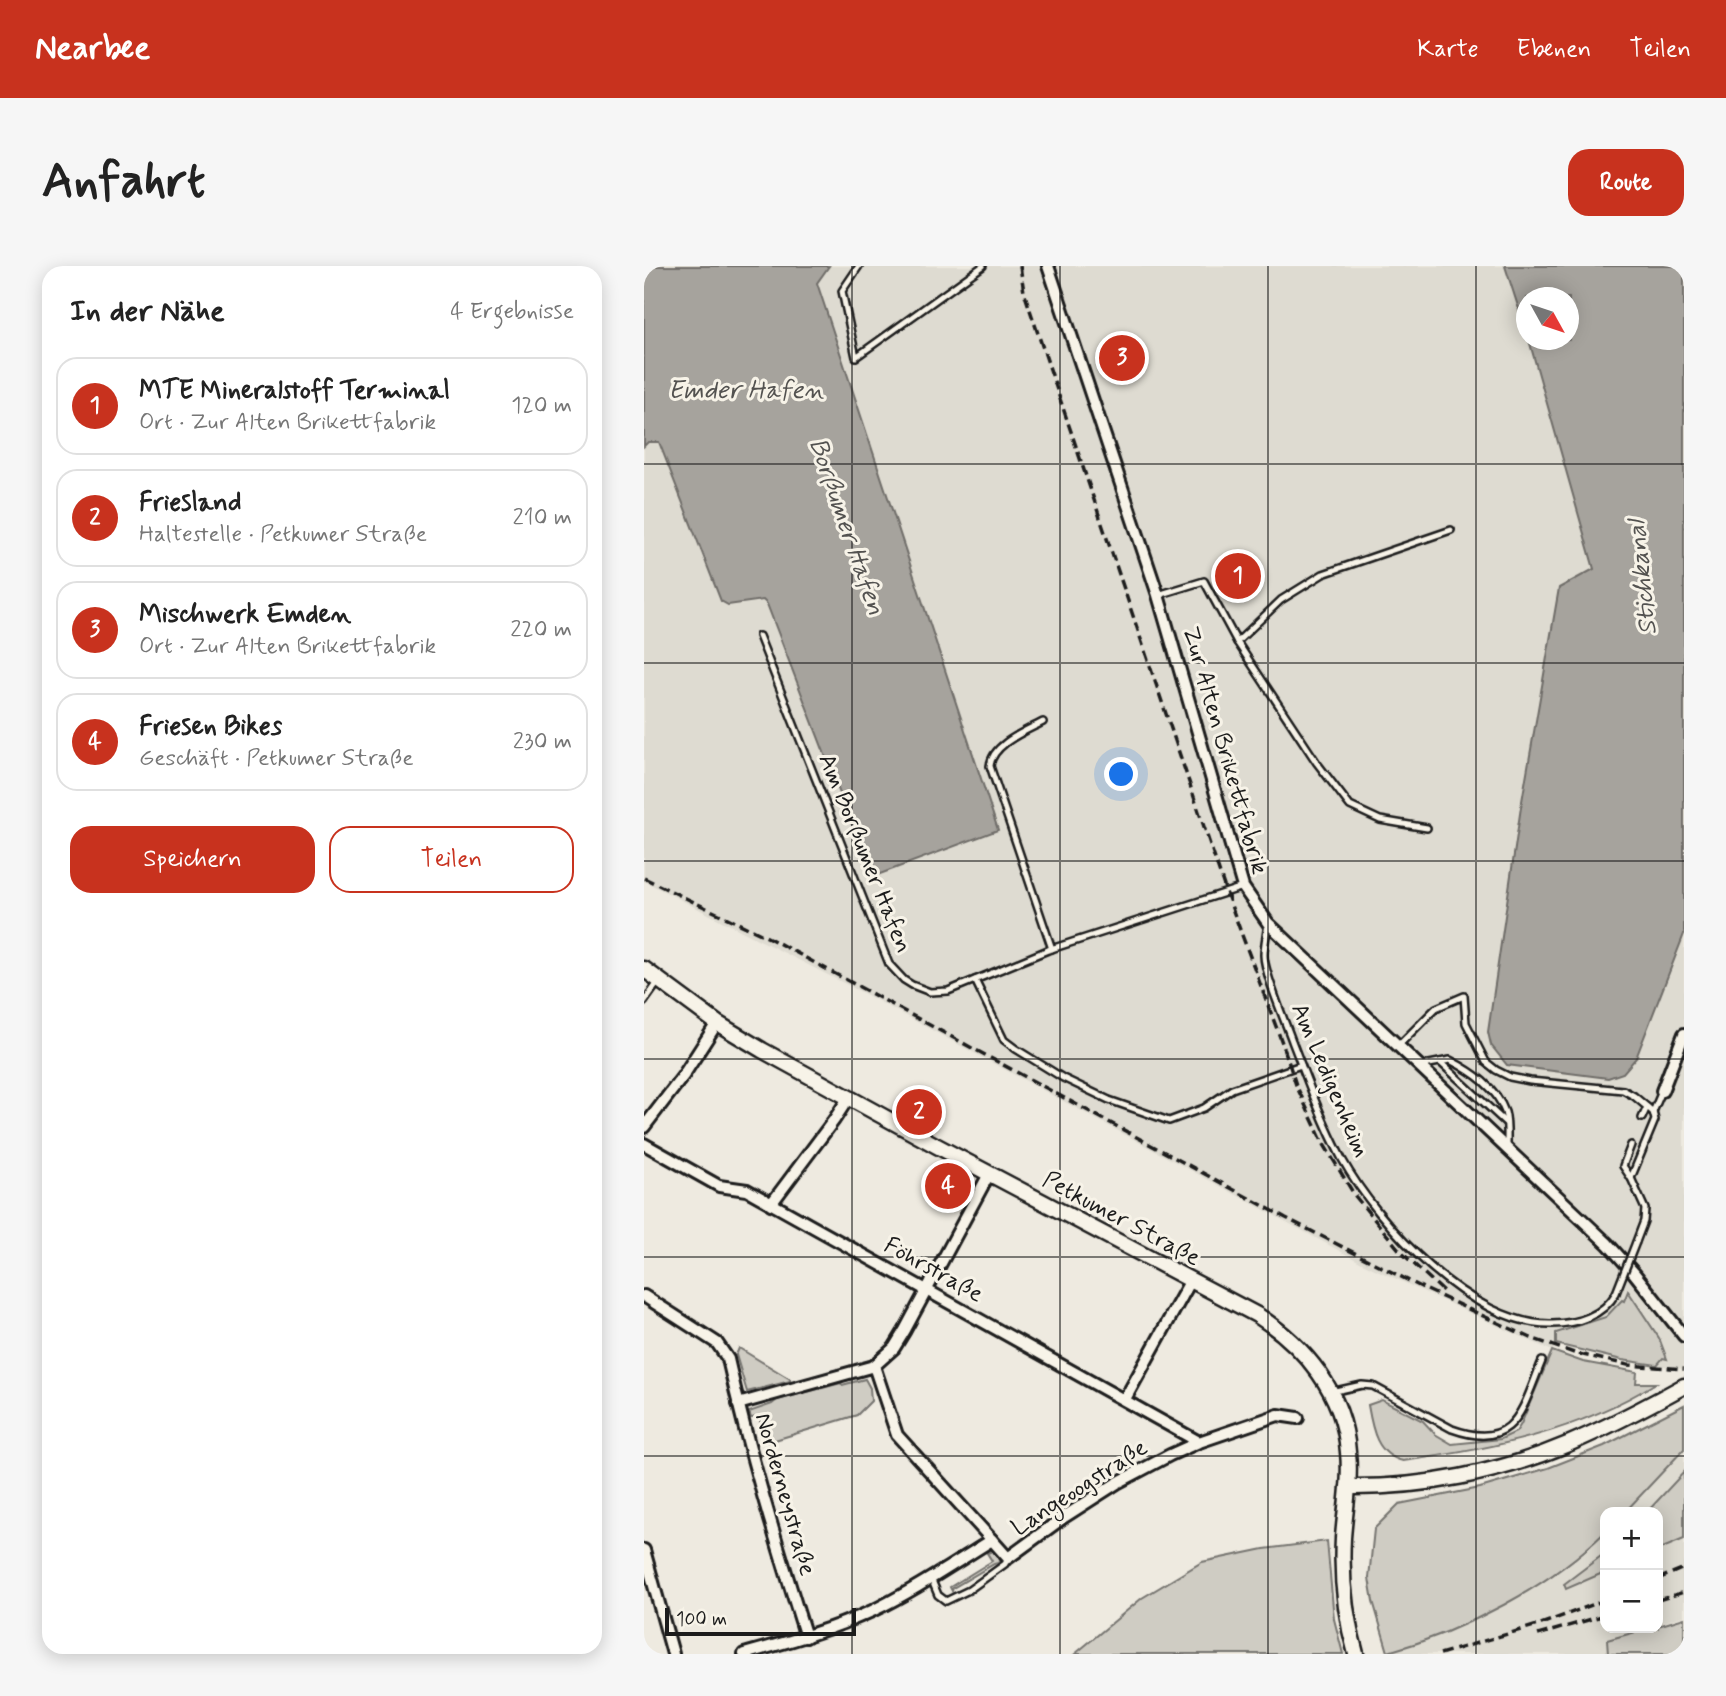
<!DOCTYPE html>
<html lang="de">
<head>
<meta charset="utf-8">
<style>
	body { margin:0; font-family:Mynerve,sans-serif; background:#f6f6f6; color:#222 }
	.controls { position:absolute; right:21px; bottom:21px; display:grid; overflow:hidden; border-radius:14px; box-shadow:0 4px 18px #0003 }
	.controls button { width:63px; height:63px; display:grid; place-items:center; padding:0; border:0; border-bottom:2px solid #e0e0e0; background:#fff; color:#222; font:35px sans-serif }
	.compass { position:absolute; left:872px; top:21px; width:63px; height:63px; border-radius:50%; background:#fff; box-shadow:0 4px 18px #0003; rotate:130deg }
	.scale { position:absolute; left:21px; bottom:18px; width:191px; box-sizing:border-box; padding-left:7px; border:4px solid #1c1c1c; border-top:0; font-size:19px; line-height:24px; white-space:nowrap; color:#1c1c1c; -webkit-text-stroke:5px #f7f3e8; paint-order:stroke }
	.you { position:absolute; left:478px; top:509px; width:24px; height:24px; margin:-18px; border:5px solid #fff; border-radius:50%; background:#1a73e8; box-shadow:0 0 0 10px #1a73e833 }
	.badge { display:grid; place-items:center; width:46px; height:46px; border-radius:50%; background:#c8321e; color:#fff; font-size:23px; font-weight:700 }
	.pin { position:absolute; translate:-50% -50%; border:4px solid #fff; box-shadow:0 2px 7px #0006 }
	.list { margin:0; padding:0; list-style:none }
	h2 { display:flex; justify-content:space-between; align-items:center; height:91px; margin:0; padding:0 28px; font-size:30px }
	h2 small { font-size:23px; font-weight:400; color:#767676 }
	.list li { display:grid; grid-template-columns:46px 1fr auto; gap:21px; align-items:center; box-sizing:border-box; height:98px; margin:0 14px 14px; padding:0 14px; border:2px solid #e0e0e0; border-radius:21px }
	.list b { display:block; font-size:26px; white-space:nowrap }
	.list p { margin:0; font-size:23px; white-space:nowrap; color:#767676 }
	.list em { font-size:23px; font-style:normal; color:#767676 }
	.actions { display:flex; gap:14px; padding:21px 28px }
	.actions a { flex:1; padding:16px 0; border:2px solid #c8321e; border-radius:21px; text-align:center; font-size:24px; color:#c8321e }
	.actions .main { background:#c8321e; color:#fff }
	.map { position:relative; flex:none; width:1040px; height:1388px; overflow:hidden; border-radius:21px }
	header { display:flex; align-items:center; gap:42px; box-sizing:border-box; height:98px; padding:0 35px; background:#c8321e; color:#fff }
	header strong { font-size:33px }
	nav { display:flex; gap:38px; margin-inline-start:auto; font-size:24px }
	.intro { display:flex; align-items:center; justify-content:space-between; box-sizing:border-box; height:168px; padding:0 42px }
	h1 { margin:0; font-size:49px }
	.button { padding:18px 32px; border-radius:21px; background:#c8321e; color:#fff; font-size:24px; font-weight:700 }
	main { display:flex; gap:42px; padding:0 42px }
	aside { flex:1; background:#fff; border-radius:21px; box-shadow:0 4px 18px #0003 }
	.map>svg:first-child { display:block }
	.built { fill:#dedbd1 }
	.green { fill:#cfccc3; stroke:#767470; stroke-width:2 }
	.water { fill:#a6a39d; stroke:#6f6d69; stroke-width:2 }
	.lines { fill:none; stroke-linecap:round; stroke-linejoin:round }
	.lane-casing { stroke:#1c1c1c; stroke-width:10 }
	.street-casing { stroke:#1c1c1c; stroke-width:16 }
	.secondary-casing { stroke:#1c1c1c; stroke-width:19 }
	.lane { stroke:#f7f3e8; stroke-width:5 }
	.street { stroke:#f7f3e8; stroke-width:10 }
	.secondary { stroke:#f7f3e8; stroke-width:14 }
	.rail { stroke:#1c1c1c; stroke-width:3.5; stroke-dasharray:10 5; stroke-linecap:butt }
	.lane-bridge-casing { stroke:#1c1c1c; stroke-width:10; stroke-linecap:butt }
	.lane-bridge { stroke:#f7f3e8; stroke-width:5 }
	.grid { fill:none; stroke:#1c1c1c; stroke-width:2; stroke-opacity:0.55 }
	.labels { text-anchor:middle; stroke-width:6; stroke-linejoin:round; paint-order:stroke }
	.street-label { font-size:24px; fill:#1c1c1c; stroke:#f7f3e8 }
	.water-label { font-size:26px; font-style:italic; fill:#535250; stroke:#f7f3e8 }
</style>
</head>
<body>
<header>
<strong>Nearbee</strong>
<nav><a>Karte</a><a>Ebenen</a><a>Teilen</a></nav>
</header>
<div class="intro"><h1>Anfahrt</h1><a class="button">Route</a></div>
<main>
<aside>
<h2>In der Nähe<small>4 Ergebnisse</small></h2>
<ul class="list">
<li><span class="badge">1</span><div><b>MTE Mineralstoff Terminal</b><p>Ort · Zur Alten Brikettfabrik</p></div><em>120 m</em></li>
<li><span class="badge">2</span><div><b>Friesland</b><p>Haltestelle · Petkumer Straße</p></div><em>210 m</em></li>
<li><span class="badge">3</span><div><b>Mischwerk Emden</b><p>Ort · Zur Alten Brikettfabrik</p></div><em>220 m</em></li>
<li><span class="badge">4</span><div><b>Friesen Bikes</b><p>Geschäft · Petkumer Straße</p></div><em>230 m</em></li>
</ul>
<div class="actions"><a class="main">Speichern</a><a>Teilen</a></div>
</aside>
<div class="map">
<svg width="1040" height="1388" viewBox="0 0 1040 1388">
	<rect width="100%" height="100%" fill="#eeeae0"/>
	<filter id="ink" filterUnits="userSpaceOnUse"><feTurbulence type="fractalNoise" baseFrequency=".0143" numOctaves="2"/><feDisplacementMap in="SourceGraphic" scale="14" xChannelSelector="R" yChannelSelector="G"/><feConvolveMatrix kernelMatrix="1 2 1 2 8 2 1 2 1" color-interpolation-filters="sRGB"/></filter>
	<g filter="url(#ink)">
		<g class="built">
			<path d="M 185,0 L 861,0 L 876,43 L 882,65 L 883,74 L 885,74 L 950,303 L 892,450 L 844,766 L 992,792 L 1040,668 L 1040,1103 L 978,1094 L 913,1078 L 908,1085 L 718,997 L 225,730 L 0,615 L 0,180 L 4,176 L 15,176 L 77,334 L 84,339 L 119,334 L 123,338 L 228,611 L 353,563 L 173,16 Z"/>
			<path d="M 1040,1183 L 1040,1350 L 1014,1358 L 1014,1246 L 981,1246 Z"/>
			<path d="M 961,1266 L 961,1362 L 1003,1362 L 963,1374 L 964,1388 L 738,1388 L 801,1366 L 866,1335 L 909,1308 Z"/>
		</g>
		<g class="green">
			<path d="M 984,1025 L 1015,1072 L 1023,1093 L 1019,1092 L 1013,1099 L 978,1094 L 912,1078 L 912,1067 L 962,1051 L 978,1034 L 980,1035 Z"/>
			<path d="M 95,1082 L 146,1113 L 146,1115 L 103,1126 L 92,1089 Z"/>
			<path d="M 908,1085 L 939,1096 L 993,1106 L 992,1117 L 1012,1117 C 933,1166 849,1183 759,1195 C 732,1189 728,1162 724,1139 L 738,1134 L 779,1155 L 791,1168 L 808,1178 L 857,1173 L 872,1166 L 877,1158 Z"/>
			<path d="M 221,1113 L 226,1122 L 227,1135 L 213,1149 L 131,1174 L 122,1176 L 115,1151 L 107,1152 L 105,1146 L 128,1138 L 133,1134 L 197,1117 L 198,1119 Z"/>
			<path d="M 1040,1139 L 1040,1183 L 981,1246 L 961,1246 L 961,1266 C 905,1321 820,1365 744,1386 L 729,1335 L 725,1312 L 730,1263 L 755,1238 L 836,1222 L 904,1202 L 960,1180 Z"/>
			<path d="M 1040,1206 L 1040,1273 L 1014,1284 L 1014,1246 L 1003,1246 Z"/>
			<path d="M 683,1275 L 690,1353 L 699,1388 L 431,1388 L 498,1332 L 558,1296 L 620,1283 Z"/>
			<path d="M 349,1285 L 357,1292 L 354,1297 L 350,1298 L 309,1322 L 308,1325 L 306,1321 L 348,1295 L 343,1287 Z"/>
			<path d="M 961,1287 L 961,1306 L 922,1323 L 920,1318 Z"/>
			<path d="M 1040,1352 L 1040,1388 L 964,1388 L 963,1374 L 1006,1362 L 1014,1362 L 1014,1360 Z"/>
		</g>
		<g class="water">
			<path d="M 0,0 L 185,0 L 173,17 L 354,564 L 228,611 L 123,338 L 119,334 L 84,339 L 77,335 L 15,176 L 4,176 L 0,180 Z"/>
			<path d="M 861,0 L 1040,0 L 1040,668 L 992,792 L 979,807 L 964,812 L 863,799 L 847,779 L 844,766 L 877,541 L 915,322 L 950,303 L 885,74 L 925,74 L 925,32 L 883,32 L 882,65 Z"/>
		</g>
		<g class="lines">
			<g class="lane-casing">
				<g id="lane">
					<path d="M 215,0 L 198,25 L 212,91 L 339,0"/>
					<path d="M 514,329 L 560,315 L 593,376 L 673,497 L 706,540 L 736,554 L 783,562"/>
					<path d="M 115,370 L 245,698 L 260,714 L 268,719 L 286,726 L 304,725 L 404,684 L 599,621"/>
					<path d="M 593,376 L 637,334 L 679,308 L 807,264"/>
					<path d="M 399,456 C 382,465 348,478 346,500 L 408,683"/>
					<path d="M 624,657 C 623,667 620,678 620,689 C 620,707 641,755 648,775 C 663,814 678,855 698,893 C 734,958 828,1060 908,1058 C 933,1058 959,1050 972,1027"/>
					<path d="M 331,714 L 360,774 L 372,783 L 419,812 L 465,834 L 525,855 L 560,842 L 588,823 L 657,799"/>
					<path d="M 0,736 L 15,715"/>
					<path d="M 754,780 L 792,742 L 820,730 L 822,757 L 842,796 L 852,804 L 866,811 L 886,815 L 979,824 L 990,830 L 1009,846"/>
					<path d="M 796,796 L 862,857"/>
					<path d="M 775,800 L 806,794 C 829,806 852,821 861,846 C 864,856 863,869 863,880"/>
					<path d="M 998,852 L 1003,841"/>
					<path d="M 987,879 L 979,900 L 987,912 L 1001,943 L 1000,955 L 992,976"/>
					<path d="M 987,912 L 1011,854 L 1009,846 L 1018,825"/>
					<path d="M 687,1126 L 718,1119 L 729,1120 L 808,1163 C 872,1186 878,1143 898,1095"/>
					<path d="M 287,1312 L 294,1329 L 302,1335 L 325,1324 L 361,1298 L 364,1292"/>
				</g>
			</g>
			<g class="street-casing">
				<g id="street">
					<path d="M 404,0 L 514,329 L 599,621 L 624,657 L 964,978 L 990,1007 L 1040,1070"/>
					<path d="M 1018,825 L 1040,768"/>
					<path d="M 0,861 L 39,810 L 73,757"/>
					<path d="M 0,878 L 75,920 L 103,924 L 555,1176"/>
					<path d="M 127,938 L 190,854 L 205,831"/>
					<path d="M 0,1030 L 73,1077 L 84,1093 C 105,1187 133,1279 162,1371"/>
					<path d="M 230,1100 L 250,1082 L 261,1064 L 345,908"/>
					<path d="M 481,1133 L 547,1014"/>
					<path d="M 94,1138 L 230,1100 L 253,1169 L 348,1274"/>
					<path d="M 0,1284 L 29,1388"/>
					<path d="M 100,1388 C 143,1376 187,1364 228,1345 C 270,1325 309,1298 348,1274 L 364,1292 L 420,1251 L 473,1217 L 526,1189 L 555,1176 L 634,1149 L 654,1152"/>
				</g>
			</g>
			<g class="secondary-casing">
				<g id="secondary">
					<path d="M 0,703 L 73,757 L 118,784 L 293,880 L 613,1049 C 661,1080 700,1127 704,1186 C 707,1215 701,1243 699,1272 C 697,1311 701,1350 712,1388"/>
					<path d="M 704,1221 C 777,1222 856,1207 924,1178 C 964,1161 1002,1141 1040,1120"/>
				</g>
			</g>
			<use href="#lane" class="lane"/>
			<use href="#street" class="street"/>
			<use href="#secondary" class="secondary"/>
			<g class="rail">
				<path d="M 376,0 L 380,26 L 582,626 L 640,782 L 652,819 L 678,875 L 711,930 L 758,987 L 799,1025"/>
				<path d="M 0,612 L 125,672 L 642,952 L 783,1024 L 887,1072 L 930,1087 L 984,1099 L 1040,1103"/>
				<path d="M 1014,1313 L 1040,1302"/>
				<path d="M 1014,1334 L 1040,1326"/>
				<path d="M 894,1369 L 961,1349"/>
				<path d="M 796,1388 L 897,1358 L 961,1334"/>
			</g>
			<g class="lane-bridge-casing">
				<path id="lane-bridge" d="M 972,1027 L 992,976"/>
			</g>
			<use href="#lane-bridge" class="lane-bridge"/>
		</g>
	</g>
	<path class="grid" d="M 208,0 L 208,1388M 416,0 L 416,1388M 624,0 L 624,1388M 832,0 L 832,1388M 0,198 L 1040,198M 0,397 L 1040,397M 0,595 L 1040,595M 0,793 L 1040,793M 0,991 L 1040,991M 0,1190 L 1040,1190"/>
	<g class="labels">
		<g class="street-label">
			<text transform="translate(582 484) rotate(74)" y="8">Zur Alten Brikettfabrik</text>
			<text transform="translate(222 587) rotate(68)" y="8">Am Borßumer Hafen</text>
			<text transform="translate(687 814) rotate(67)" y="8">Am Ledigenheim</text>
			<text transform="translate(478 952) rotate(28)" y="8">Petkumer Straße</text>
			<text transform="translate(290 1003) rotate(29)" y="8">Föhrstraße</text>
			<text transform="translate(435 1221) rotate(-33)" y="8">Langeoogstraße</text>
			<text transform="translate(142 1228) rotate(74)" y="8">Norderneystraße</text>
		</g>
		<g class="water-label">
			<text x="102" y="132">Emder Hafen</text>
			<text transform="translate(204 260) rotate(71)" y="9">Borßumer Hafen</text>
			<text transform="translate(997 312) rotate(-96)" y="9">Stichkanal</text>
		</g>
	</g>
</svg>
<div class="controls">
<button>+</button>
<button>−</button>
</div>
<svg class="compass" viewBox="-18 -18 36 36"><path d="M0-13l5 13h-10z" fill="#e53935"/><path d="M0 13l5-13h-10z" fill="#767676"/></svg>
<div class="scale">100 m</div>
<div class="you"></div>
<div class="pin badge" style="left:594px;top:310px">1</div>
<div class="pin badge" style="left:275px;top:846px">2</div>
<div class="pin badge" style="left:478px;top:92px">3</div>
<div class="pin badge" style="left:304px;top:920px">4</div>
</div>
</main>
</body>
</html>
